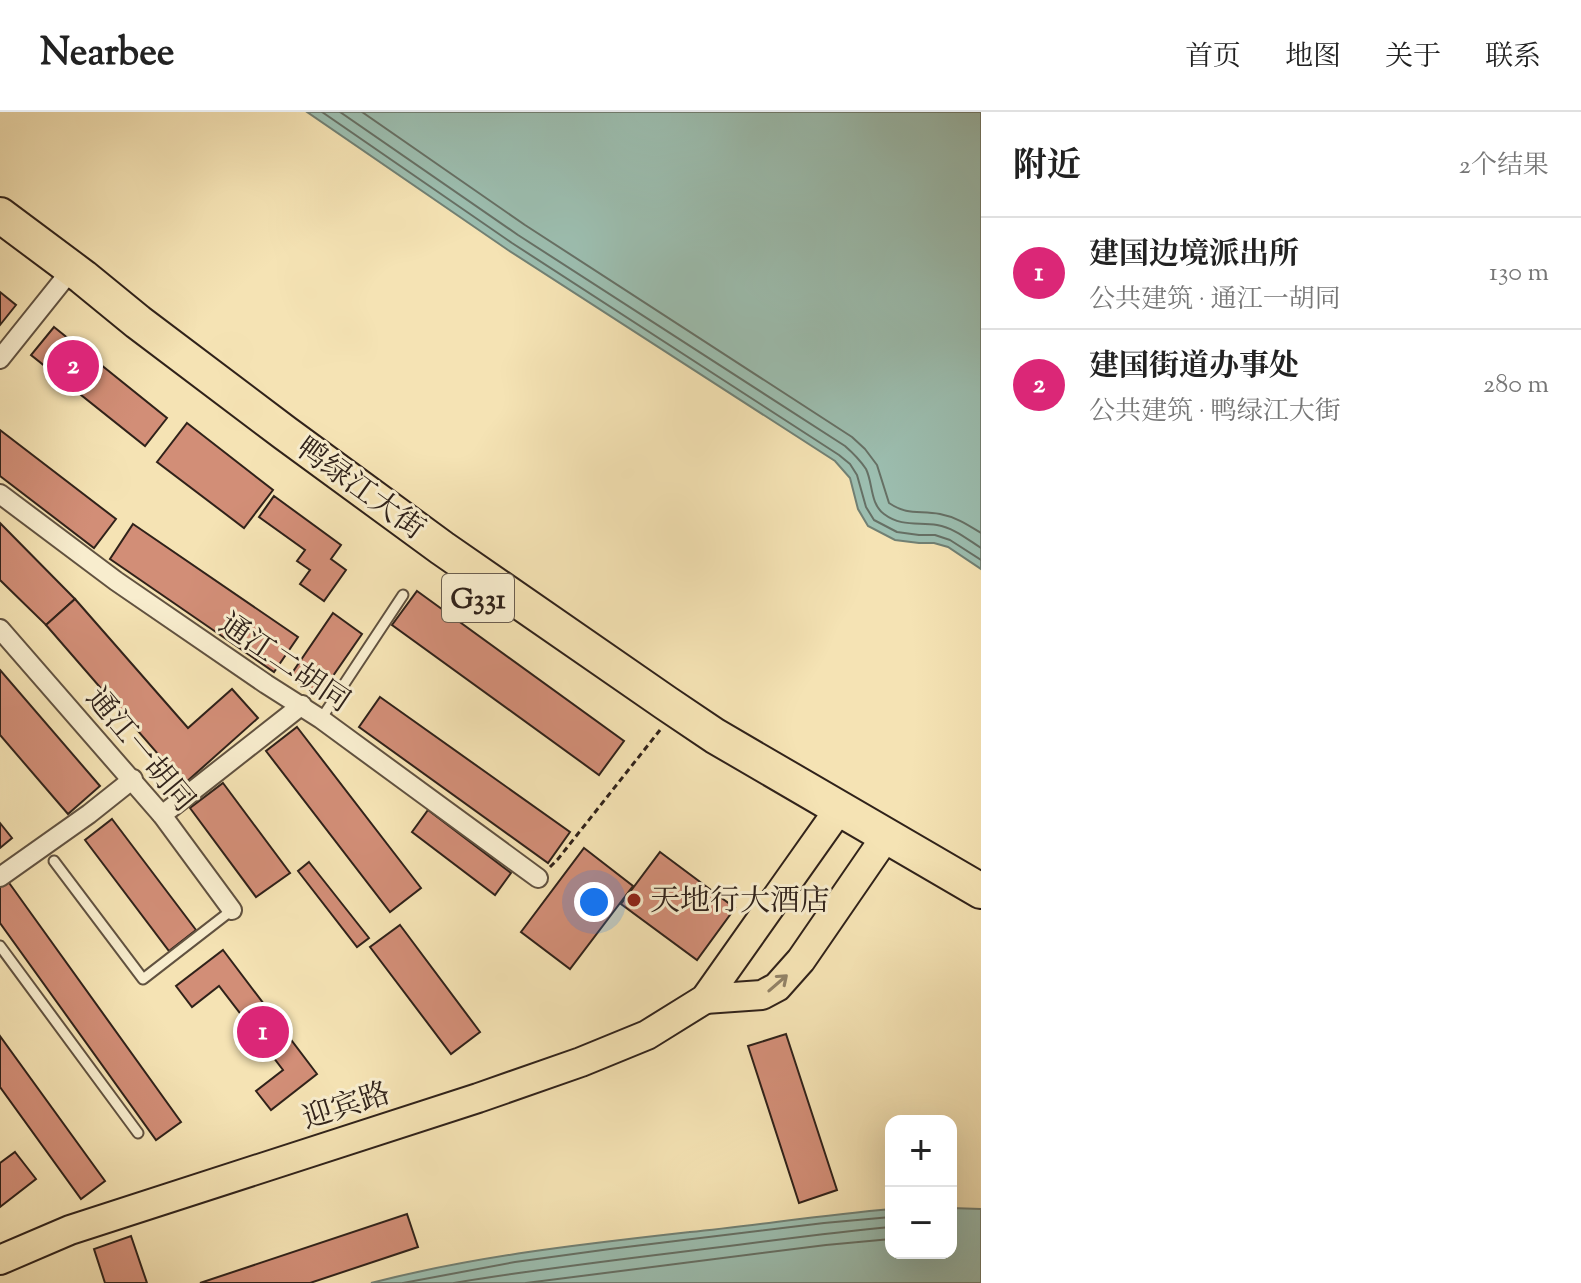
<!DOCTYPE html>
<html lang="zh">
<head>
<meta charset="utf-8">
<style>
	body { margin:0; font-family:"Sorts Mill Goudy","Noto Serif SC",serif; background:#f2f2f2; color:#222 }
	.controls { position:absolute; right:24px; bottom:24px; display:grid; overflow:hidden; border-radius:16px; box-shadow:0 8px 32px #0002 }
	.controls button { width:72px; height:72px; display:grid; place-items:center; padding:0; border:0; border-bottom:2px solid #e0e0e0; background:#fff; color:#222; font:40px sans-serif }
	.you { position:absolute; left:594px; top:790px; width:28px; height:28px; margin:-20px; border:6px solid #fff; border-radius:50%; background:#1a73e8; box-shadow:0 0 0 12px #1a73e833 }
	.badge { display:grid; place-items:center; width:52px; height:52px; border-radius:50%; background:#db2777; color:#fff; font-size:26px; font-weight:700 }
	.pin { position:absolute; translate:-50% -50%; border:4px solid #fff; box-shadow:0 2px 8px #0006 }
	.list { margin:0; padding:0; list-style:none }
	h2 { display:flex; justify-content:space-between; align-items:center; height:104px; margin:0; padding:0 32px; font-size:34px }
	h2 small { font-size:26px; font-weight:400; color:#767676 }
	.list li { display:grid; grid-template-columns:52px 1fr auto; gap:24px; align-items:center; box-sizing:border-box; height:112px; padding:0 32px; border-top:2px solid #e0e0e0 }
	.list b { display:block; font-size:30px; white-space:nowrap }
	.list p { margin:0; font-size:26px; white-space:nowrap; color:#767676 }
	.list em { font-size:26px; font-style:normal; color:#767676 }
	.map { position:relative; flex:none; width:981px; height:1171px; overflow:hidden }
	header { display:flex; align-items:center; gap:48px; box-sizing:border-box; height:112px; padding:0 40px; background:#fff; border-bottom:2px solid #e0e0e0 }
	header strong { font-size:38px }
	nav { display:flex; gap:44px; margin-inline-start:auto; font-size:28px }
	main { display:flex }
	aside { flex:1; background:#fff }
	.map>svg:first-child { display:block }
	.water { fill:#9cbeb0; stroke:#718074; stroke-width:2 }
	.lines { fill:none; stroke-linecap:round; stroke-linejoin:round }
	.shore { stroke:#667065; stroke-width:2 }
	.building { fill:#d28e77; stroke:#30221a; stroke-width:2 }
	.lane-casing { stroke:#615240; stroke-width:13 }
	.street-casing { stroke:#615240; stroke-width:22 }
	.primary-casing { stroke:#30221a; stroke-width:32 }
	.highway-casing { stroke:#30221a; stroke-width:38 }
	.path { stroke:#30221a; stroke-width:3; stroke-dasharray:6 4; stroke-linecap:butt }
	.lane { stroke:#f8edce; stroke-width:9 }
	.street { stroke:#f8edce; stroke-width:18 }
	.primary { stroke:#f5e3b4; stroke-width:28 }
	.highway { stroke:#f5e3b4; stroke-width:34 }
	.oneway { stroke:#928267 }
	.poi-dot { fill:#8f2418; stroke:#f8edce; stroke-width:3 }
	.labels { text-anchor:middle; stroke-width:6; stroke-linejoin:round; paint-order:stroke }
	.shield { fill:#f8edce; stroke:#6c5f50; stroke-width:2 }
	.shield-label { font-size:28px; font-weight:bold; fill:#30221a }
	.street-label { font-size:30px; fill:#30221a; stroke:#f8edce }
	.poi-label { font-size:30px; fill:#30221a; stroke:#f8edce; text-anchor:start }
</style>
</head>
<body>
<header>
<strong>Nearbee</strong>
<nav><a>首页</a><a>地图</a><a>关于</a><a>联系</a></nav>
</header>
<main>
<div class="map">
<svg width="981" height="1171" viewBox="0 0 981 1171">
	<rect width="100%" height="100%" fill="#f5e3b4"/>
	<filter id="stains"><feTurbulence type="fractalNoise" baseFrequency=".0025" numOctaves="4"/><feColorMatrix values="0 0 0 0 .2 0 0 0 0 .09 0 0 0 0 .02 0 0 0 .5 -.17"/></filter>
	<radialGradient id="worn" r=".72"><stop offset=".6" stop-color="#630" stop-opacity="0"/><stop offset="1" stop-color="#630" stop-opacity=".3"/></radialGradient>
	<g class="water">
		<path d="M 307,0 L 981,0 L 981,457 L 948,435 L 934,431 L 919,431 L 895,428 L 868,414 L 858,397 L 850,366 L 835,349 L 508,138 Z"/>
		<path d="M 951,1096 L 981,1097 L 981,1171 L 371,1171 C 475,1144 583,1132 690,1120 C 757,1113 824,1103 891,1097 L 891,1141 L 951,1141 Z"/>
	</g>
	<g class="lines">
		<g class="shore">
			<path d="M 322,0 L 512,131 L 839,343 L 850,352 L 857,363 L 866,395 L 874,408 L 897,420 L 919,423 L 935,423 L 950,428 L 981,448"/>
			<path d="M 340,0 L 518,123 L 845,334 C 853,341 860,348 866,357 C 873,371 870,392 884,402 C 901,415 918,410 937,413 C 954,416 967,427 981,436"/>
			<path d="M 362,0 L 525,113 L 852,325 L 865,337 L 877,353 L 889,391 C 908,404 920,398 940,402 C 956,405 968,413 981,421"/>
			<path d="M 403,1171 L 515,1150 L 610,1137 L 824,1111 L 891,1105"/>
			<path d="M 454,1171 C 543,1156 632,1146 721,1135 C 778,1128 834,1120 891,1115"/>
			<path d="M 526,1171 L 826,1133 L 891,1127"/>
		</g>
	</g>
	<g class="building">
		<path d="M 0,180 L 16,193 L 0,213 Z"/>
		<path d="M 54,215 L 167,306 L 145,334 L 31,243 Z"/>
		<path d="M 187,311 L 273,378 L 244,416 L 157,350 Z"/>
		<path d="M 0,318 L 116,407 L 94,436 L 0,364 Z"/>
		<path d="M 274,384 L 341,433 L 331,447 L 346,458 L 324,489 L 300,472 L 310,458 L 297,449 L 305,438 L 259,405 Z"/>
		<path d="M 0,411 L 75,487 L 46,513 L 0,468 Z"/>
		<path d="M 133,412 L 298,525 L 274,560 L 110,447 Z"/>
		<path d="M 417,479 L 624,629 L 599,663 L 392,513 Z"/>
		<path d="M 75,487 L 188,616 L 232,577 L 258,606 L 184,672 L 46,513 Z"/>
		<path d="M 333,501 L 362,522 L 319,584 L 290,564 Z"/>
		<path d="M 0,558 L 100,674 L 68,702 L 0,623 Z"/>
		<path d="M 380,585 L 570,720 L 548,751 L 359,615 Z"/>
		<path d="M 297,615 L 421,776 L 390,800 L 266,639 Z"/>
		<path d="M 223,671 L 290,761 L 256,785 L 190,696 Z"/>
		<path d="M 428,698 L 511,761 L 495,783 L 412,720 Z"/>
		<path d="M 112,707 L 196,818 L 169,839 L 85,728 Z"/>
		<path d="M 0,711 L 12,726 L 0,736 Z"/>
		<path d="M 584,736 L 633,774 L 570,857 L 521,820 Z"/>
		<path d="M 660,740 L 735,796 L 697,848 L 621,792 Z"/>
		<path d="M 309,750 L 369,826 L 357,835 L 298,759 Z"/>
		<path d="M 7,768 L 181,1010 L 156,1028 L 0,811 L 0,773 Z"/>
		<path d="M 400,813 L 480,920 L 451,942 L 370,835 Z"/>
		<path d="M 223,838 L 317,962 L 271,998 L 256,979 L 283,958 L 257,924 L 249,930 L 237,916 L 246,909 L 219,874 L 192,895 L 176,874 Z"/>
		<path d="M 786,922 L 837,1078 L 799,1091 L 748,934 Z"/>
		<path d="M 0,924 L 105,1069 L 81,1087 L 0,975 Z"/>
		<path d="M 15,1040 L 36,1067 L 0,1095 L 0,1051 Z"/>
		<path d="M 407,1102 L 418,1135 L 310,1171 L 200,1171 Z"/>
		<path d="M 131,1124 L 147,1171 L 105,1171 L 94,1137 Z"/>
	</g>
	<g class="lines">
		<g class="lane-casing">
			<g id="lane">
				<path d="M 321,607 L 403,483"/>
				<path d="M 54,749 L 143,867 L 232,798"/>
				<path d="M 0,834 L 138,1021"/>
			</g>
		</g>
		<g class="street-casing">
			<g id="street">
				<path d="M 0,247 L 72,157"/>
				<path d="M 0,382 L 116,469 L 266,572 L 321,607 L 538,766"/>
				<path d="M 0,517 L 162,703 L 232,798"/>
				<path d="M 162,703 L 302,593"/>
				<path d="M 0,765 L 89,702 L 133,667"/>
			</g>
		</g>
		<g class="primary-casing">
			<g id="primary">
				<path d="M 705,887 L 762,883 L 777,875 L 801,848 L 887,723"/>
				<path d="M 0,1148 L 70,1118 L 478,986 L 581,950 L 647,923 L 705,887 L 840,696"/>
			</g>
		</g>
		<g class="highway-casing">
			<path id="highway" d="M 0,103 L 83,165 L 138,210 L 285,321 L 442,436 L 666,591 L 715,624 L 981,779"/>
		</g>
		<path class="path" d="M 550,755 L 558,747 L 660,618"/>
		<use href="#lane" class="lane"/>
		<use href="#street" class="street"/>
		<use href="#primary" class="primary"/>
		<use href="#highway" class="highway"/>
	</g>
	<defs><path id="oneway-shaft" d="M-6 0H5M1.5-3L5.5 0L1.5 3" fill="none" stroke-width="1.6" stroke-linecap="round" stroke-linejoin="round" transform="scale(2)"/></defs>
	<use class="oneway" href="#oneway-shaft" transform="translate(778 871) rotate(-41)"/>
	<circle class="poi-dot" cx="634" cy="788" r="8"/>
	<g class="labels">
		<rect class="shield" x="442" y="462" width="72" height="48" rx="6"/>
		<g class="shield-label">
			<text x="478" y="496">G331</text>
		</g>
		<g class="street-label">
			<text transform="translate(361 376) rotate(36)" y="10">鸭绿江大街</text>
			<text transform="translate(285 550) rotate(34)" y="10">通江二胡同</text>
			<text transform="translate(141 637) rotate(50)" y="10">通江一胡同</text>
			<text transform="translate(346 993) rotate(-18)" y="10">迎宾路</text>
		</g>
		<g class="poi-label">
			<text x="650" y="798">天地行大酒店</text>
		</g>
	</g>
	<rect width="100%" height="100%" filter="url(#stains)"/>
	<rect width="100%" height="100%" fill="url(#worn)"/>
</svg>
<div class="controls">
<button>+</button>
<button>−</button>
</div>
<div class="you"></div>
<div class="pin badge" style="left:263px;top:920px">1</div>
<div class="pin badge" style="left:73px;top:254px">2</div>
</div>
<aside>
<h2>附近<small>2个结果</small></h2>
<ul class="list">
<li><span class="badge">1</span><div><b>建国边境派出所</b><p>公共建筑 · 通江一胡同</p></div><em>130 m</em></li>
<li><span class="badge">2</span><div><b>建国街道办事处</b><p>公共建筑 · 鸭绿江大街</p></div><em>280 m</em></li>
</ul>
</aside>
</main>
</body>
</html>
